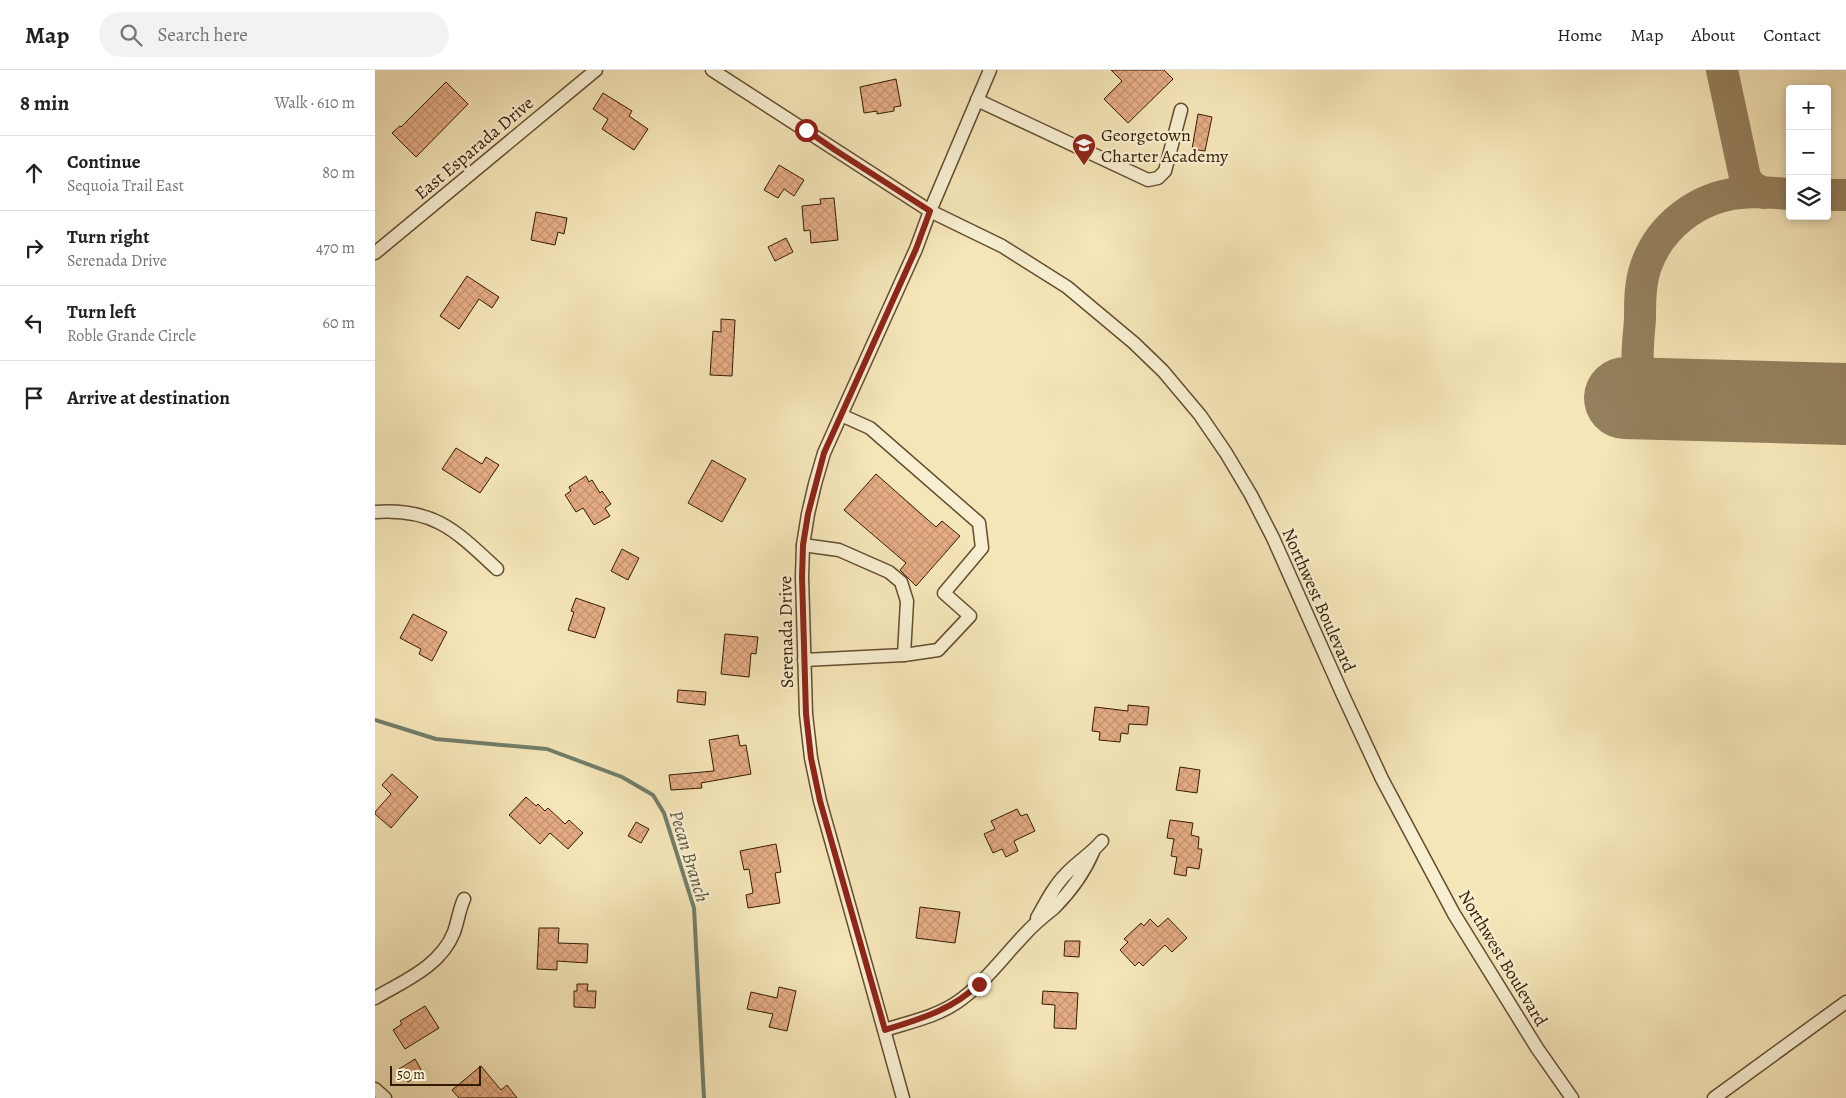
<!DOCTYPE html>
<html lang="en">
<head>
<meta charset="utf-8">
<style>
	body { margin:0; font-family:Alegreya,serif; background:#f2f2f2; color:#202124 }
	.controls { position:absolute; right:15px; top:15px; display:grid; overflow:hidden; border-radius:5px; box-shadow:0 2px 8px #0003 }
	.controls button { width:45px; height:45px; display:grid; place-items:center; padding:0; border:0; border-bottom:1px solid #e0e0e0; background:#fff; color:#202124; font:25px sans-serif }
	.scale { position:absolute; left:15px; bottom:12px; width:91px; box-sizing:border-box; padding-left:5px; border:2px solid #341a01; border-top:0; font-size:14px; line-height:18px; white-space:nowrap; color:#341a01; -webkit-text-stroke:4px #f8efd2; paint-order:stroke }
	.stop { position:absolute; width:15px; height:15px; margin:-11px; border:4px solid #8f2418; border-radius:50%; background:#fff }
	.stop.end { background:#8f2418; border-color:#fff; box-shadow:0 1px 5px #0008 }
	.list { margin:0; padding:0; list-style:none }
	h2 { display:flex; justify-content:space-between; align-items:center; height:65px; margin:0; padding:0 20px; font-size:21px }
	h2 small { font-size:16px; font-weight:400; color:#757577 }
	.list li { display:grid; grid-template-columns:32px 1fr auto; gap:15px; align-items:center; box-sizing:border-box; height:75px; padding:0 20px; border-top:1px solid #e0e0e0 }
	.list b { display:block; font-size:19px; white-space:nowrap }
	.list p { margin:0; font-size:16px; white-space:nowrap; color:#757577 }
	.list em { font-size:16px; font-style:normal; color:#757577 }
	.icon { flex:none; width:28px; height:28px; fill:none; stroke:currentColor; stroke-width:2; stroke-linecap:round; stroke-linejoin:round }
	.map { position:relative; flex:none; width:1471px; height:1028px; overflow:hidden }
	header { display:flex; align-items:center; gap:30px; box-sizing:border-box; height:70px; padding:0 25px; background:#fff; border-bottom:1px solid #e0e0e0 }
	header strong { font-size:24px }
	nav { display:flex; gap:28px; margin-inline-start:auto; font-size:18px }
	.search { width:350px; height:45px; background:#f2f2f2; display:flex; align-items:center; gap:12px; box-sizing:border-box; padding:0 18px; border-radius:28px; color:#757577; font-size:19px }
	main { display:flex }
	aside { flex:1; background:#fff }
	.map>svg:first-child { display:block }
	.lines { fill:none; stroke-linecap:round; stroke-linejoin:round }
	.stream { stroke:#727e69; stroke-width:4 }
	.taxiway { stroke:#94805d; stroke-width:32 }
	.runway { stroke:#94805d; stroke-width:82 }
	.building { fill:url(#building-cross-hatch); stroke:#341a01 }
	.minor-casing { stroke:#644d2f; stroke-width:15 }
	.minor { stroke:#f8efd2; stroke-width:12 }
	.route { stroke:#8f2418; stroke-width:6 }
	.labels { text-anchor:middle; stroke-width:4.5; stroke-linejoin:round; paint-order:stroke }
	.poi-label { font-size:18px; fill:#341a01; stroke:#f8efd2; text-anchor:start }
	.street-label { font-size:18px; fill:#341a01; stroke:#f8efd2 }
	.water-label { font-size:19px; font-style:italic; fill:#58543e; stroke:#f8efd2 }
</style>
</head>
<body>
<header>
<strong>Map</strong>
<div class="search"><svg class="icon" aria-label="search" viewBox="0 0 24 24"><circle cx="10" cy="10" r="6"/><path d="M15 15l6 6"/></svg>Search here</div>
<nav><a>Home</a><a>Map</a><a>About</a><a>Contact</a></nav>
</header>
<main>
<aside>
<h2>8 min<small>Walk · 610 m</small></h2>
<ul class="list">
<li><svg class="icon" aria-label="ahead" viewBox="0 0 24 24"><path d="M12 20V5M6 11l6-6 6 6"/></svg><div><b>Continue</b><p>Sequoia Trail East</p></div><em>80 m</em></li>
<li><svg class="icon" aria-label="right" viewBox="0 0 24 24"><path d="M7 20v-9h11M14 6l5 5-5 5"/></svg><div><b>Turn right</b><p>Serenada Drive</p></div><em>470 m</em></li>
<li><svg class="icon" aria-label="left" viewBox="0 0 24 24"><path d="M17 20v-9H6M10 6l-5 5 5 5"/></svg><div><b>Turn left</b><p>Roble Grande Circle</p></div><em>60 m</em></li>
<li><svg class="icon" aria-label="arrive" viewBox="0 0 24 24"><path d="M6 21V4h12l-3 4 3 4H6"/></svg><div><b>Arrive at destination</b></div></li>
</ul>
</aside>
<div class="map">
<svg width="1471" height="1028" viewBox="0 0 1471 1028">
	<defs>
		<pattern id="building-cross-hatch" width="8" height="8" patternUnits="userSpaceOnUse" patternTransform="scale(1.25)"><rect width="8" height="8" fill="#e6ad85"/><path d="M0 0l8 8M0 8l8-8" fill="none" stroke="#c69471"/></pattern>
	</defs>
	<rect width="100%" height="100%" fill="#f5e6b9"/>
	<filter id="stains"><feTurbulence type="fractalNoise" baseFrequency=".004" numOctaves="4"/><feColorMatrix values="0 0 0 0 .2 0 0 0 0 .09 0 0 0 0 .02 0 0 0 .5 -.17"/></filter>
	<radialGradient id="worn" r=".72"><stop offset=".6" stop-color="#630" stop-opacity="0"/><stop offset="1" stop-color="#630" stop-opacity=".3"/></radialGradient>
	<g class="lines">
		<path class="stream" d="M 0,650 L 61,669 L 172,679 L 247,707 L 278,725 L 289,743 L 319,838 L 329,1028"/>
		<g class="taxiway">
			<path d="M 1347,0 L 1370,107 C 1374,116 1380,119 1389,123"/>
			<path d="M 1452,125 L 1471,125"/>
			<path d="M 1278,329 C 1273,322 1267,315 1265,306 C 1260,291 1264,265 1265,249 C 1265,231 1265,213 1271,196 C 1285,156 1323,127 1365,123 C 1381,121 1398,123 1415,124"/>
		</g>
		<path class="runway" d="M 1250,328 L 1471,334"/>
	</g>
	<g class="building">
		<path d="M 736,0 L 789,0 L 798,9 L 753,53 L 729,29 L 747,11 Z"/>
		<path d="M 521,9 L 526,36 L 519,37 L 519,41 L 502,44 L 502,41 L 489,43 L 485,17 Z"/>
		<path d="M 71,12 L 93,34 L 41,87 L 17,63 L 25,56 L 26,57 Z"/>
		<path d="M 228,23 L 257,41 L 254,46 L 273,59 L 259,80 L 227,59 L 233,49 L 218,39 Z"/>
		<path d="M 823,44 L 837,47 L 830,81 L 817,79 Z"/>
		<path d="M 404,95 L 429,110 L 419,126 L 409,119 L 403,128 L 389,120 Z"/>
		<path d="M 459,128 L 463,170 L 436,173 L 435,160 L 429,161 L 427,136 L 446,134 L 445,129 Z"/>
		<path d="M 161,142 L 192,148 L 189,164 L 183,162 L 180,175 L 156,170 Z"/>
		<path d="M 411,168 L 418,182 L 400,191 L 393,177 Z"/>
		<path d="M 92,206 L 124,227 L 117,238 L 104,229 L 84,259 L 65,246 Z"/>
		<path d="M 346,249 L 360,250 L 357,306 L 335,305 L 338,261 L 346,262 Z"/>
		<path d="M 81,378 L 107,394 L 111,387 L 124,395 L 105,423 L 67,399 Z"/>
		<path d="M 337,390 L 371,409 L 347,452 L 313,433 Z"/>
		<path d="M 501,404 L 561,457 L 567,451 L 585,466 L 541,516 L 525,500 L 531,493 L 469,440 Z"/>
		<path d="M 211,406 L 214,412 L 217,410 L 225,423 L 227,421 L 236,434 L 230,438 L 235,446 L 219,455 L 208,438 L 201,442 L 190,425 L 196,421 L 194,417 Z"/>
		<path d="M 247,479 L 264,488 L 253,510 L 236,501 Z"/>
		<path d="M 201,528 L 230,538 L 220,568 L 193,560 L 199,542 L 196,541 Z"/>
		<path d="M 38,544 L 72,562 L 57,591 L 44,584 L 46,579 L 25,568 Z"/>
		<path d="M 350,564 L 383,567 L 381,584 L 376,583 L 374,607 L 346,604 Z"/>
		<path d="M 303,620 L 331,622 L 330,635 L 302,632 Z"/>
		<path d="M 753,635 L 774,637 L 772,655 L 754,654 L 753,664 L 746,663 L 745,672 L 724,670 L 725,662 L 717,661 L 720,637 L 753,641 Z"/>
		<path d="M 363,665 L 365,676 L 371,675 L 376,704 L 326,713 L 327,718 L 296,720 L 294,705 L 339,701 L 334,670 Z"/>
		<path d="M 805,697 L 825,700 L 822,723 L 801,720 Z"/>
		<path d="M 17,704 L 43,727 L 16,758 L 0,744 L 0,742 L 16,724 L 7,715 Z"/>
		<path d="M 151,727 L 161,736 L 163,734 L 170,741 L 173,738 L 190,754 L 194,750 L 208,763 L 193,779 L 175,763 L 165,774 L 134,745 Z"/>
		<path d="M 642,739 L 646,746 L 652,744 L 660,761 L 639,771 L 643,781 L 631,787 L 627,779 L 618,783 L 609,764 L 620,759 L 616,751 Z"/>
		<path d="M 795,750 L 818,753 L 816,765 L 824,767 L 823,779 L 827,779 L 824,799 L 812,797 L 811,806 L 799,804 L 802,787 L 796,786 L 799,769 L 792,768 Z"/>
		<path d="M 261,752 L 274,759 L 266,773 L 253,766 Z"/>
		<path d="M 401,774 L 406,802 L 400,803 L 405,833 L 373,838 L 371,825 L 378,823 L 374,799 L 369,800 L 365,781 Z"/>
		<path d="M 545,837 L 585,842 L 580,873 L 541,868 Z"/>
		<path d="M 793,848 L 812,868 L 797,882 L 790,875 L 768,896 L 764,892 L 760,896 L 745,880 L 753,872 L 749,869 L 766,853 L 769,856 L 775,849 L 783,857 Z"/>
		<path d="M 164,858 L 184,858 L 183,873 L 213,874 L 212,893 L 182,891 L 182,900 L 162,899 Z"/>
		<path d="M 690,871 L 705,871 L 704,887 L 689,886 Z"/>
		<path d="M 202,914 L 213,914 L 212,921 L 221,921 L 220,938 L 199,937 L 199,921 L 202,921 Z"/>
		<path d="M 404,917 L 421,921 L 412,961 L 394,957 L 398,944 L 372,939 L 376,922 L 402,928 Z"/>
		<path d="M 668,921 L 703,923 L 701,959 L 679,958 L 680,935 L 667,934 Z"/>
		<path d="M 50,936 L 64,958 L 30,979 L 18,960 L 27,954 L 25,951 Z"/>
		<path d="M 40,989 L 48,1003 L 33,1012 L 24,999 Z"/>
		<path d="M 106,996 L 126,1020 L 132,1015 L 142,1028 L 84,1028 L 77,1020 Z"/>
	</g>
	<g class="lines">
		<g class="minor-casing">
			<g id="minor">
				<path d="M 337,0 L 555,141 L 627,176 L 692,217 L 759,273 L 788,301 L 825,345 L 851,383 L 876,425 L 898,468 L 967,623 L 1007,709 L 1079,844 L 1162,978 L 1197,1028"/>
				<path d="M 602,30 L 773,110 L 783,108 L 790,101 L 806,40"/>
				<path d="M 0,183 L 221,0"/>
				<path d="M 466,345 L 495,358 L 604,453 L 607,478 L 569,523 L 595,546 L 563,580 L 529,585"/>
				<path d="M 0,442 C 60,438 81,461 122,499"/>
				<path d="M 428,475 L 464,480 L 514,502 L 526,512 L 532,531 L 529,585 L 429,590"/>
				<path d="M 662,848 C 671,832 679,816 691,804 C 702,792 716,784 727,771"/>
				<path d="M 0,928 C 29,911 66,896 79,862 C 83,851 84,840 89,829"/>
				<path d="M 510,960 C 534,952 560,947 581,933 C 608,915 628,887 651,863 C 659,854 669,846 679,838 C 695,822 709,803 718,782"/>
				<path d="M 0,1019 L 10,1028"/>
				<path d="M 528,1028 L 445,731 L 436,688 L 431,644 L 427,507 L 428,475 L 433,444 L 440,414 L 449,383 L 462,354 L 541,179 L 555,141 L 615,0"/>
				<path d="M 1339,1028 L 1471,932"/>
			</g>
		</g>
		<use href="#minor" class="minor"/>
	</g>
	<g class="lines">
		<path class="route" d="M 431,60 L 460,80 L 555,141 L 541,179 L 449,383 L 433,444 L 428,475 L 427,507 L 431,644 L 436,688 L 445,731 L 510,960 C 545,949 577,940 604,914"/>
	</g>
	<defs>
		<g id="school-pin" transform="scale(1.25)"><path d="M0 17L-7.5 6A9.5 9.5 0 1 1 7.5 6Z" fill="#8f2418" stroke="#f8efd2"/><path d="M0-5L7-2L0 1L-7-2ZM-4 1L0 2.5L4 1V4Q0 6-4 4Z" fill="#fff"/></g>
	</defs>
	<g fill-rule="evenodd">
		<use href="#school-pin" x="709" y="75"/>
	</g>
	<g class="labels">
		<g class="poi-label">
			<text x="726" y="71">Georgetown<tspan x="726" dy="21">Charter Academy</tspan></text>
		</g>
		<g class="street-label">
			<text transform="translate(99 78) rotate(-40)" y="6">East Esparada Drive</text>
			<text transform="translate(944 530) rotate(66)" y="6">Northwest Boulevard</text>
			<text transform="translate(411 562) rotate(-91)" y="6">Serenada Drive</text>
			<text transform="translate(1128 888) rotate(59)" y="6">Northwest Boulevard</text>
		</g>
		<g class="water-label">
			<text transform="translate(315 786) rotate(73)" y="7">Pecan Branch</text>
		</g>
	</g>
	<rect width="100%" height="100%" filter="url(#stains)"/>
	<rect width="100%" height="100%" fill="url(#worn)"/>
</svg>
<div class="controls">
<button>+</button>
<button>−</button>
<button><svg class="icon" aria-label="layers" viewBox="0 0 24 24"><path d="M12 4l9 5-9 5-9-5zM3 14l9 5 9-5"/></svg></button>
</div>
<div class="scale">50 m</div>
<div class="stop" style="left:431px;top:60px"></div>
<div class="stop end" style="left:604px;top:914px"></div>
</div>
</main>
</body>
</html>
